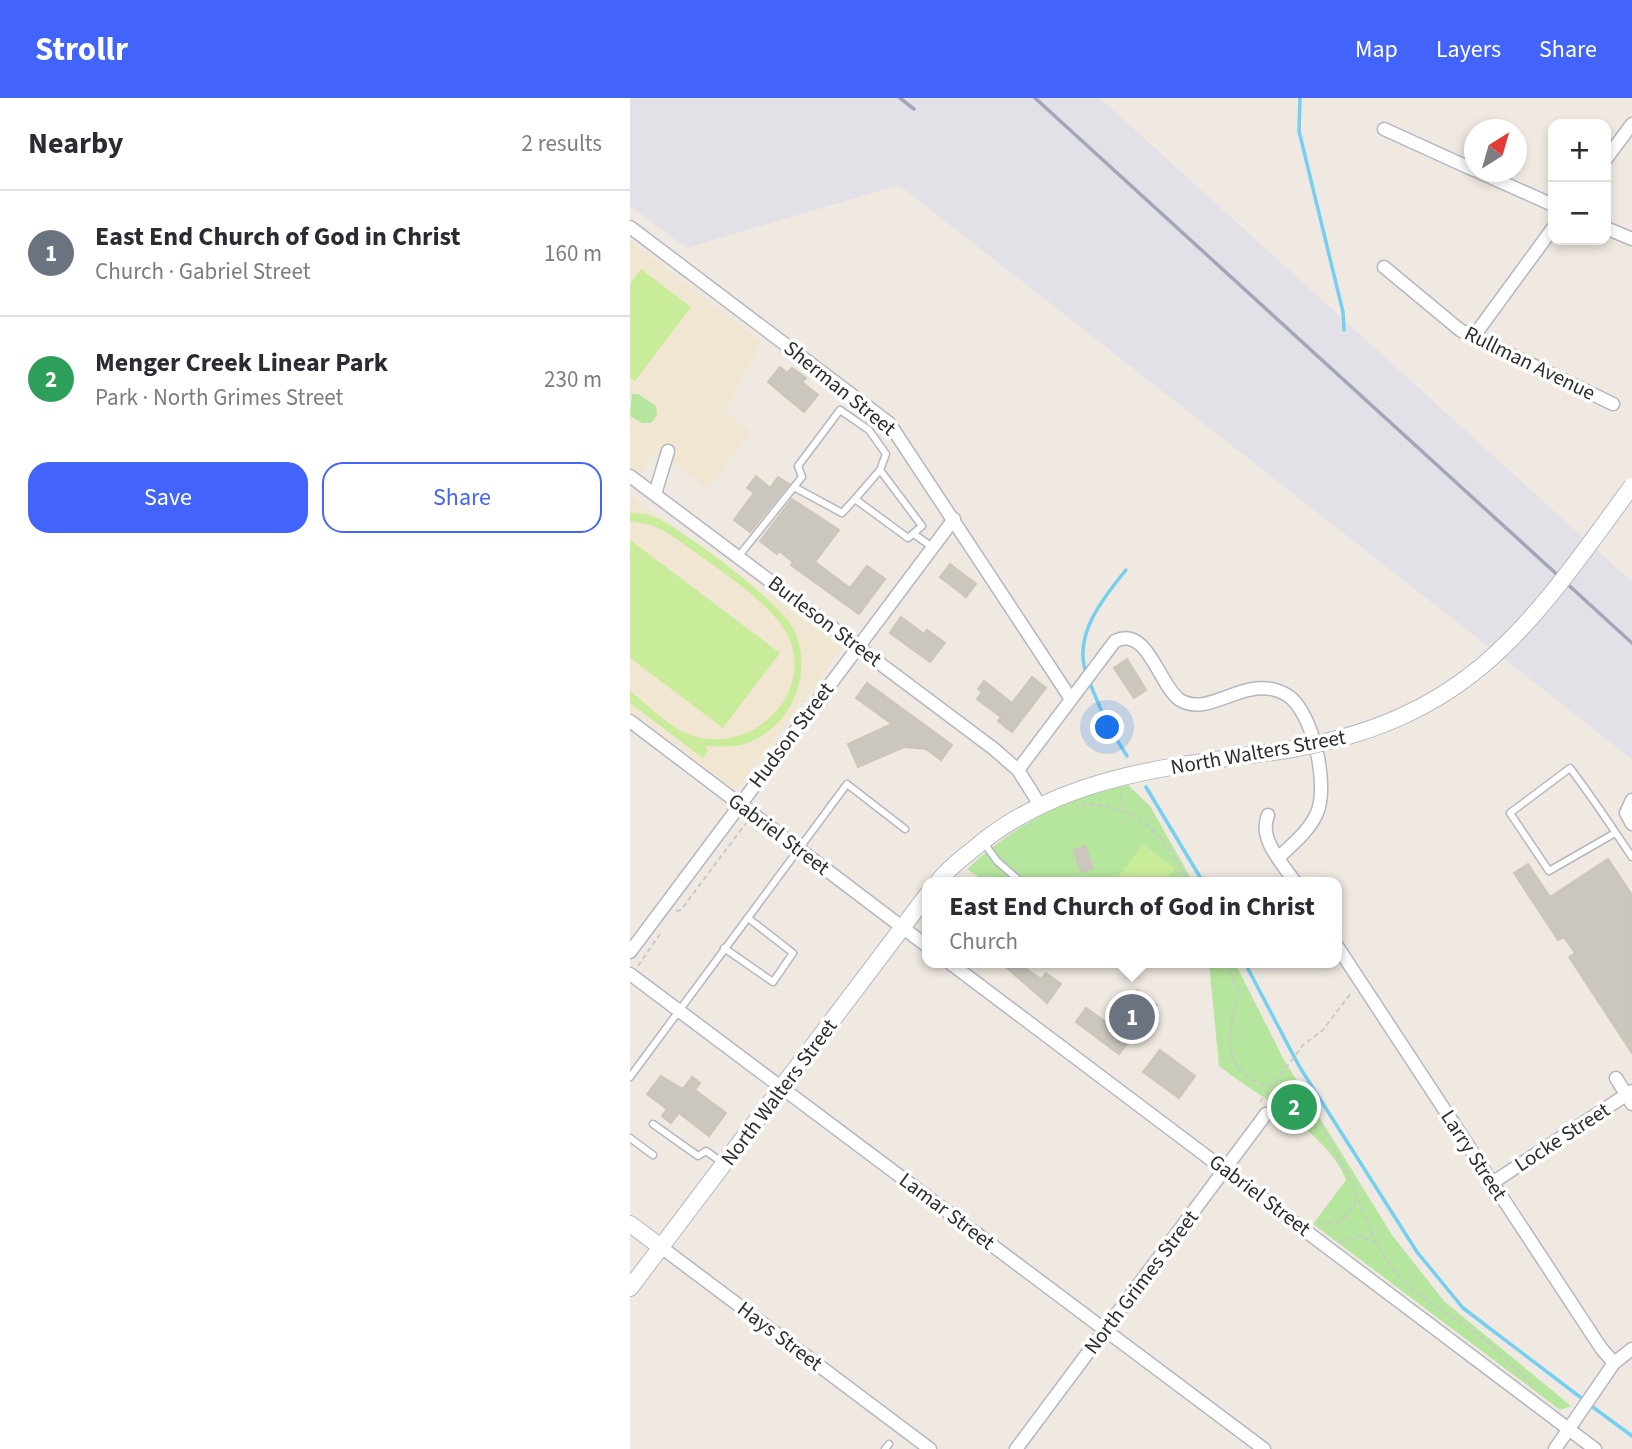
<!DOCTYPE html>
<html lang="en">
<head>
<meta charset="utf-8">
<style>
	body { margin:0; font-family:"Source Sans 3",sans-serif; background:#f7f7f7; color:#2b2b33 }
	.controls { position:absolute; right:21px; top:21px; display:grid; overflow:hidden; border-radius:14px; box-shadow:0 4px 10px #0003 }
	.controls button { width:63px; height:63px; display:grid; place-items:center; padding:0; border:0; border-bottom:2px solid #e1e1e2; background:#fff; color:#2b2b33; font:35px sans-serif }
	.compass { position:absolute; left:834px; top:21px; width:63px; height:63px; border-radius:50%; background:#fff; box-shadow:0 4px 10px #0003; rotate:37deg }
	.you { position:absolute; left:478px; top:630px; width:24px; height:24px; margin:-18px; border:5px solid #fff; border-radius:50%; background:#1a73e8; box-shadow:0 0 0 10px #1a73e833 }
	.badge { display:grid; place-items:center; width:46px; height:46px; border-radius:50%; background:#4264fb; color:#fff; font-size:23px; font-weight:700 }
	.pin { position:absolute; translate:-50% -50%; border:4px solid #fff; box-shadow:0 2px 7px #0006 }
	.popup { position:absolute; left:292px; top:779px; width:420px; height:91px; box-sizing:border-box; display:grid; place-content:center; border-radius:14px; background:#fff; filter:drop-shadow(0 2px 5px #0005); font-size:23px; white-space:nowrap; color:#7c7c81 }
	.popup b { font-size:26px; color:#2b2b33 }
	.popup::after { content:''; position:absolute; left:50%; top:100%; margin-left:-14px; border:14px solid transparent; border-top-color:#fff }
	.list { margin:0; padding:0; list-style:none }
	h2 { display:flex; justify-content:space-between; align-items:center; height:91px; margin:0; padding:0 28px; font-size:30px }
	h2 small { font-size:23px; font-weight:400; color:#7c7c81 }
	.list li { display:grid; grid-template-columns:46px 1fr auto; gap:21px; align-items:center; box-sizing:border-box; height:126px; padding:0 28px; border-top:2px solid #e1e1e2 }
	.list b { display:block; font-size:26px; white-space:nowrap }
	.list p { margin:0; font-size:23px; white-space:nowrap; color:#7c7c81 }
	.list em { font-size:23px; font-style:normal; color:#7c7c81 }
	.actions { display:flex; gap:14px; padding:21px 28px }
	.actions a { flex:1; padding:16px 0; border:2px solid #4264fb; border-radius:21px; text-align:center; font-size:24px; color:#4264fb }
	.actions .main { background:#4264fb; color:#fff }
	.map { position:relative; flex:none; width:1002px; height:1351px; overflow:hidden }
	header { display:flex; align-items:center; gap:42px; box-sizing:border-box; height:98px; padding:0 35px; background:#4264fb; color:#fff }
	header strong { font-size:33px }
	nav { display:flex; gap:38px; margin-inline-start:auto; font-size:24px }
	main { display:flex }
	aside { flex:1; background:#fff }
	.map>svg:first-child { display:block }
	.industrial { fill:#e3e1e8 }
	.education { fill:#f0e6d1 }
	.green { fill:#b6e59e }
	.pitch { fill:#c9ec9a }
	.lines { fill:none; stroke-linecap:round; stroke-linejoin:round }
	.stream { stroke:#75cff0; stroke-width:3.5 }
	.building { fill:#cbc7bf; stroke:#cbc5ba; stroke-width:2 }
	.lane-casing { stroke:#b4b7c1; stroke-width:9 }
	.street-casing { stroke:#b4b7c1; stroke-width:15 }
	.secondary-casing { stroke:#b4b7c1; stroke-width:18 }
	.path { stroke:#c9c9c9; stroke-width:2; stroke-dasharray:5 3.5; stroke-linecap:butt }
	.lane { stroke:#fff; stroke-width:6 }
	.street { stroke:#fff; stroke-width:12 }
	.secondary { stroke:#fff; stroke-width:16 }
	.rail { stroke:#a3a6b8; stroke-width:3.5 }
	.secondary-bridge-casing { stroke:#b4b7c1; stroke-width:18; stroke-linecap:butt }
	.secondary-bridge { stroke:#fff; stroke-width:16 }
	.labels { text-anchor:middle; stroke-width:7; stroke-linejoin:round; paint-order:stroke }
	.street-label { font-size:21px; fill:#2e2e2e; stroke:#fff }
</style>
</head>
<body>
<header>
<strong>Strollr</strong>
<nav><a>Map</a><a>Layers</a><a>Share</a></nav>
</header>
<main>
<aside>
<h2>Nearby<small>2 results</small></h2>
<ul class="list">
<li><span class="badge" style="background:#6b7280">1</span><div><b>East End Church of God in Christ</b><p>Church · Gabriel Street</p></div><em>160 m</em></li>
<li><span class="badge" style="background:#2e9e5b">2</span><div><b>Menger Creek Linear Park</b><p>Park · North Grimes Street</p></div><em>230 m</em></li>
</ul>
<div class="actions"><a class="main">Save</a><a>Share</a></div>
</aside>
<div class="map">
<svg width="1002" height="1351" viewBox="0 0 1002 1351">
	<rect width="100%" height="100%" fill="#efe9e1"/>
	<path class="industrial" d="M 0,0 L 470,0 L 1002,484 L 1002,661 L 269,87 L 57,150 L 0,108 Z"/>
	<g class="education">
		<path d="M 0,143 L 131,244 L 95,314 L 121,334 L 77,391 L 27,352 L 0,389 Z"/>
		<path d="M 0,397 L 213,550 L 106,692 L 0,612 Z"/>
	</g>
	<g class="green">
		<path d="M 2,296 L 8,296 L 26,308 L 27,317 L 21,325 L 12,325 L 0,318 Z"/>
		<path d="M 498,687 L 520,708 L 563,784 L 356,784 L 337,771 C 381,730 438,696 498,687 Z"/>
		<path d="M 579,865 L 605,865 L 654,962 L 762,1137 L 814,1203 L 941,1308 L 930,1312 L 917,1302 L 683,1126 L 716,1082 C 699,1035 627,998 589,968 Z"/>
	</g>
	<g class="pitch">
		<path d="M 11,171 L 61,209 L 5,283 L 0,279 L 0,186 Z"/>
		<path d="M 0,415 C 9,415 18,416 26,420 C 56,433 148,503 163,530 C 184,571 164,625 122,643 C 107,651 91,648 75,648 L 78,653 L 73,660 L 0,605 L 0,593 C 18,607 39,629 60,637 C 121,659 189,594 156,534 C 137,500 70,459 38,435 L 21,427 L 0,423 Z"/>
		<path d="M 0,442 L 150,555 L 93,630 L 0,560 Z"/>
		<path d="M 513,746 L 545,770 L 535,784 L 495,784 L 488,779 Z"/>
	</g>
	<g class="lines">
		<g class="stream">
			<path d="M 670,0 L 669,33 L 713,214 L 714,232"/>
			<path d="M 456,575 C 443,537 473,500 496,472"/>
			<path d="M 459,583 L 476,624 L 497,658"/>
			<path d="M 516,689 L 573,784"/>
			<path d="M 615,865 L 669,968 L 787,1154 L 833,1210 L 954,1302"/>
			<path d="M 960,1307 L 1002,1338"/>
		</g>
	</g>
	<g class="building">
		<path d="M 150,269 L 157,275 L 162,270 L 176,280 L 172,284 L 188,297 L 174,314 L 138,284 Z"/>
		<path d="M 126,378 L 140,390 L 148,379 L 159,386 L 120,434 L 104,422 L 124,395 L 117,390 Z"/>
		<path d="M 162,401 L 209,432 L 185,464 L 220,490 L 237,468 L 255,481 L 229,516 L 161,467 L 163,464 L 149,453 L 147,456 L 130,443 Z"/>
		<path d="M 320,466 L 346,486 L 336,499 L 310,479 Z"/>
		<path d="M 271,519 L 294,536 L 297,532 L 315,545 L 300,564 L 260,535 Z"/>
		<path d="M 497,561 L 516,592 L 504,600 L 484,570 Z"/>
		<path d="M 402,579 L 416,590 L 382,634 L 368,623 L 371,619 L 347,601 L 352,594 L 348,591 L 354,583 L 382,605 Z"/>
		<path d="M 237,585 L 322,647 L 311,662 L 296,651 L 274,649 L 228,669 L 218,646 L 262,626 L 226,600 Z"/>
		<path d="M 455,748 L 463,770 L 451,774 L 444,752 Z"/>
		<path d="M 978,761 L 1002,797 L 1002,955 L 939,859 L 945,855 L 934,839 L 928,842 L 884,775 L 898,766 L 920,799 Z"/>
		<path d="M 371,865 L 388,865 L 411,881 L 416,875 L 431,886 L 417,905 Z"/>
		<path d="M 507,892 L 527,907 L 489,956 L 446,924 L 456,910 L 480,927 Z"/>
		<path d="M 530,952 L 565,978 L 549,1000 L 513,974 Z"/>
		<path d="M 31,978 L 53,991 L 62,979 L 70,985 L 65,992 L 96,1015 L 79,1038 L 49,1015 L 41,1025 L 32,1018 L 37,1011 L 17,996 Z"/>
	</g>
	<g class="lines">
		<g class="lane-casing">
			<g id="lane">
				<path d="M 225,401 L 250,372"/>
				<path d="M 284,436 L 302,449"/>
				<path d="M 108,459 L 172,379 L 168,368 L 210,312 L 239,332 L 256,356 L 250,372 L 292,428 L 278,440 L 225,401 L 212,415 L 164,389"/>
				<path d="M 985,735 L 919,773 L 880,715 L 940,670 C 962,699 982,729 1002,759"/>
				<path d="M 354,745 L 367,763 L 391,784"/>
				<path d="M 94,850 L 143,884 L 163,855 L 118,820"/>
				<path d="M 0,979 L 217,686 L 275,731"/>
				<path d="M 23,1026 L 68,1058 L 76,1053 L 93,1065"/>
				<path d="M 0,1040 L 23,1057"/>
				<path d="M 255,1351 L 259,1346"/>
			</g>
		</g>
		<g class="street-casing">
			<g id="street">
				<path d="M 754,31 L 844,72"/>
				<path d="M 976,61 L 1002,26"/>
				<path d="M 849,74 L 923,107"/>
				<path d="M 0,129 L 259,325 L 441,601"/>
				<path d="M 976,130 L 1002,141"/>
				<path d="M 754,169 L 830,232 L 983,306"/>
				<path d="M 844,238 L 923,130"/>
				<path d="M 0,378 L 364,651 L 388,672 L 410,707"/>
				<path d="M 25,396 L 38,353"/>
				<path d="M 0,623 L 297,848"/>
				<path d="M 388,672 L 485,543 C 518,527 529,588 550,602 C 581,621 617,573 657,597 C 683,613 699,687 687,715 C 679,733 663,746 649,759"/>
				<path d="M 1002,702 L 996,715 L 1002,726"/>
				<path d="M 638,717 C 628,741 652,765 665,784"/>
				<path d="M 707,848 L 971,1250 L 984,1265"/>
				<path d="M 0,854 L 324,421"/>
				<path d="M 320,865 L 965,1351"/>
				<path d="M 0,876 L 634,1351"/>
				<path d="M 986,980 L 1002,1006"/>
				<path d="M 862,1085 L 1002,993"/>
				<path d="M 31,1149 L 300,1351"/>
				<path d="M 386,1351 L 636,1016"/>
				<path d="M 925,1351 L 984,1265 L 1002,1251"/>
			</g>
		</g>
		<g class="secondary-casing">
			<g id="secondary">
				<path d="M 308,784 C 318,770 334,759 347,748 C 435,675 548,668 656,652"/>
				<path d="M 0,1126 L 31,1149"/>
				<path d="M 0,1190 L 297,797"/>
			</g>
		</g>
		<g class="path">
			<path d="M 490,696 L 493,711"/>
			<path d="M 451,707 C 505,704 537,738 558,784"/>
			<path d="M 46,813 L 51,812 L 116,725"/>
			<path d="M 596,865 L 609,894 C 601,924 588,967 626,983 C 653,994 665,991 684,1017 C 696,1035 708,1057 718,1077 C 732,1106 739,1138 758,1164 C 779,1195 811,1210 840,1231 C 863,1247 883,1269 903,1288"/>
			<path d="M 8,868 L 30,836"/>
			<path d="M 630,1004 L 673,947 L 693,932 L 721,895"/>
			<path d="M 689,1126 L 712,1123 L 727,1102"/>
			<path d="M 710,1144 L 728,1138 L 744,1143"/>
		</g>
		<use href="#lane" class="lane"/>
		<use href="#street" class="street"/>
		<use href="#secondary" class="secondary"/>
		<g class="rail">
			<path d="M 270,0 L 284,11"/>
			<path d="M 405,0 L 1002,545"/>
		</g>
		<g class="secondary-bridge-casing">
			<path id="secondary-bridge" d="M 656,652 C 841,621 899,529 1002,388"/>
		</g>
		<use href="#secondary-bridge" class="secondary-bridge"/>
	</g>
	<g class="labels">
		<g class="street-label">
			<text transform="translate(900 265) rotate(26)" y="7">Rullman Avenue</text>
			<text transform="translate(210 290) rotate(39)" y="7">Sherman Street</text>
			<text transform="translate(195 523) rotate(37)" y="7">Burleson Street</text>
			<text transform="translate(161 637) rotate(-53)" y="7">Hudson Street</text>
			<text transform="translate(628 654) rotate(-10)" y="7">North Walters Street</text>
			<text transform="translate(149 736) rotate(37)" y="7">Gabriel Street</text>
			<text transform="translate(149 994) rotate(-53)" y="7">North Walters Street</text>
			<text transform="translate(932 1039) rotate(-33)" y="7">Locke Street</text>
			<text transform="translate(844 1057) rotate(57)" y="7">Larry Street</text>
			<text transform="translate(630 1097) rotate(37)" y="7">Gabriel Street</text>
			<text transform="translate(317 1113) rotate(37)" y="7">Lamar Street</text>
			<text transform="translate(511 1184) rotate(-53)" y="7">North Grimes Street</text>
			<text transform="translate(150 1238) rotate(37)" y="7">Hays Street</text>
		</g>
	</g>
</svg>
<div class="controls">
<button>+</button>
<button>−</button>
</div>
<svg class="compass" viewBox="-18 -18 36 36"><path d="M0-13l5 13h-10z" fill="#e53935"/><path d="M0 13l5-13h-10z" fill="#7c7c81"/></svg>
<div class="you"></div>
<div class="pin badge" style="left:502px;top:919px;background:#6b7280">1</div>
<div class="popup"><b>East End Church of God in Christ</b>Church</div>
<div class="pin badge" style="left:664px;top:1009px;background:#2e9e5b">2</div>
</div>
</main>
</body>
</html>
